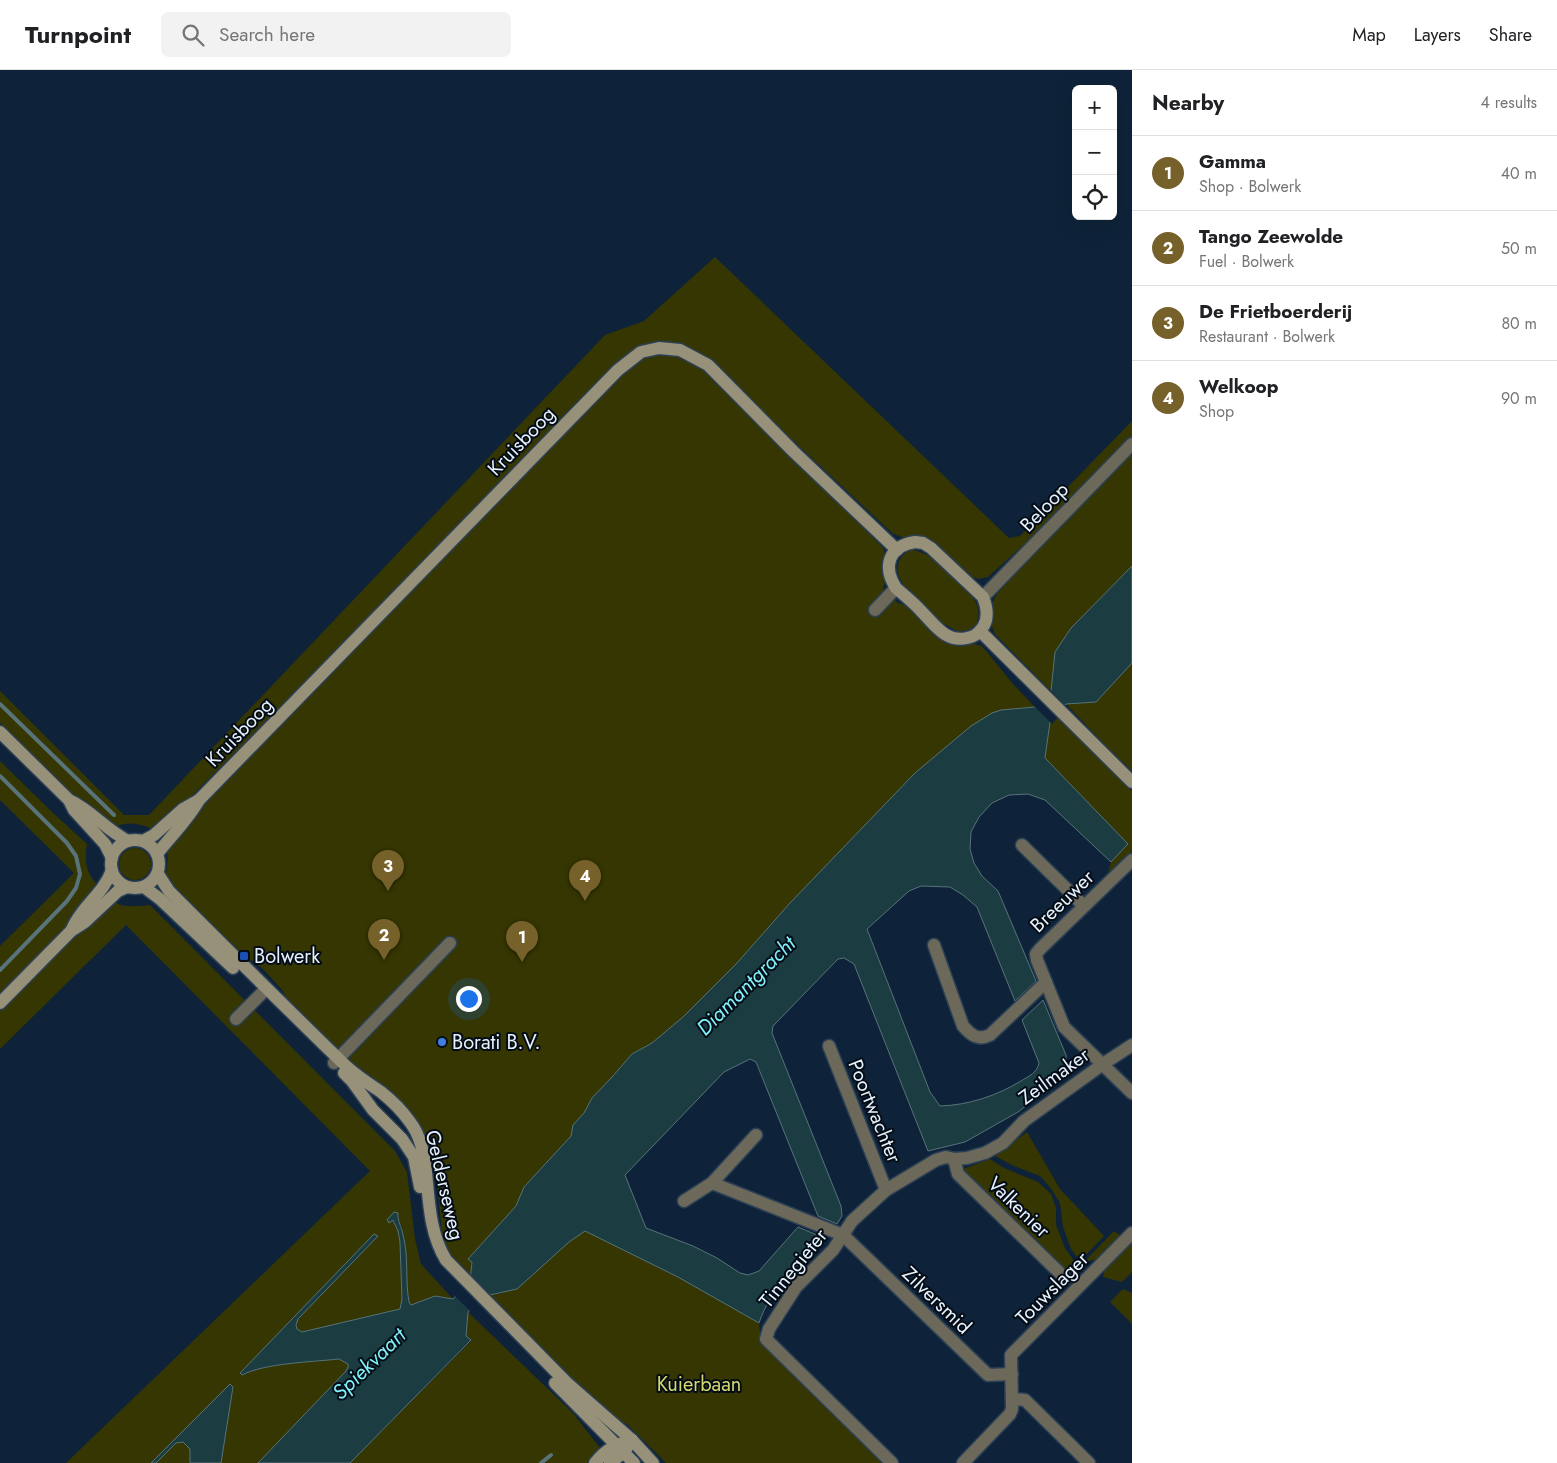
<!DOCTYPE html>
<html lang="en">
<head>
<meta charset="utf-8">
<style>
	body { margin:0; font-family:Jost,sans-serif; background:#f2f2f2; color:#202124 }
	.controls { position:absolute; right:15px; top:15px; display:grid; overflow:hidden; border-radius:8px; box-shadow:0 5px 20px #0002 }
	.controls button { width:45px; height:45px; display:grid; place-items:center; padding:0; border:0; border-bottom:1px solid #e0e0e0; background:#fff; color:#202124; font:25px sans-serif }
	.you { position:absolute; left:468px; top:928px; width:18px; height:18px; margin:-12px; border:4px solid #fff; border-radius:50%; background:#1a73e8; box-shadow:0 0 0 8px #1a73e833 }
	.badge { display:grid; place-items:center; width:32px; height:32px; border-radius:50%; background:#77612b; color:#fff; font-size:16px; font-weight:700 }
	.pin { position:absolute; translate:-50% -41px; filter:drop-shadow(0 1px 2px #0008) }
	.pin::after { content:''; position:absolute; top:26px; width:18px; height:15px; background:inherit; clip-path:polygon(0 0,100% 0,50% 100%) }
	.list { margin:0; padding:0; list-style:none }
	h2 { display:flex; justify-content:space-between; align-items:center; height:65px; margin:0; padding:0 20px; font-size:21px }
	h2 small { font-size:16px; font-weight:400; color:#757577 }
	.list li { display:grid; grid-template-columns:32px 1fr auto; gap:15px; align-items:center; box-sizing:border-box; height:75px; padding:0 20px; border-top:1px solid #e0e0e0 }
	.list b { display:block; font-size:19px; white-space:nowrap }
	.list p { margin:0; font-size:16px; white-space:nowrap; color:#757577 }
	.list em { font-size:16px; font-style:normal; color:#757577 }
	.icon { flex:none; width:28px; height:28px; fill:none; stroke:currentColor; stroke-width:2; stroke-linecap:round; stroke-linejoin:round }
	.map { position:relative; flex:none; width:1132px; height:1393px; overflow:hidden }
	header { display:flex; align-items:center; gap:30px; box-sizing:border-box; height:70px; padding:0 25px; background:#fff; border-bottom:1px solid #e0e0e0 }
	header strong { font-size:24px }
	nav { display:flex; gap:28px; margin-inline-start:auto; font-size:18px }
	.search { width:350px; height:45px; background:#f2f2f2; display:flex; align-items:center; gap:12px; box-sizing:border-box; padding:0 18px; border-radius:8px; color:#757577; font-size:19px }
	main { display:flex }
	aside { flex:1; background:#fff }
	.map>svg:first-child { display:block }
	.green { fill:#353602 }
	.water { fill:#1b3c40; stroke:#587379 }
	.pier { fill:#0e2339 }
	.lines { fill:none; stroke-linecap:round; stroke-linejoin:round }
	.stream { stroke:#587379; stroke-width:4 }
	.street-casing { stroke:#2c4055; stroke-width:15 }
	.secondary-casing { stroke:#2c4055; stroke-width:15 }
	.street { stroke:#6c695a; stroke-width:12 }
	.secondary { stroke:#97917a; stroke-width:12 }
	.transit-dot { fill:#1a4fb4; stroke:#040c15; stroke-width:2 }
	.shop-dot { fill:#3f7fe0; stroke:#040c15; stroke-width:2 }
	.labels { text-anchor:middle; stroke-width:4; stroke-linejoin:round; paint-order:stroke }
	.street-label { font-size:20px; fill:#e7f2fe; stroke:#040c15 }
	.poi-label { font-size:20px; fill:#e7f2fe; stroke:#040c15; text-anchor:start }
	.park-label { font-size:20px; fill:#d5d970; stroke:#040c15 }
	.water-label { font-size:21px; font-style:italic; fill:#81f1fc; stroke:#040c15 }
</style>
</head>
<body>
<header>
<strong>Turnpoint</strong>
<div class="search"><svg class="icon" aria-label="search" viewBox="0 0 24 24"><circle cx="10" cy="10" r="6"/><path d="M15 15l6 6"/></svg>Search here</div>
<nav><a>Map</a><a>Layers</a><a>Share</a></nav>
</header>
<main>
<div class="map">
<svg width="1132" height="1393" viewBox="0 0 1132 1393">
	<rect width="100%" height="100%" fill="#0e2339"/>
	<g class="green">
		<path d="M 715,187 L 1009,468 L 1020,466 L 1132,351 L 1132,367 L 1026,475 L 1018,480 L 988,507 L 978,509 L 968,505 L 934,472 L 926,468 L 902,467 L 893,464 L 709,292 L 657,276 L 617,296 L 175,743 L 154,759 C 139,754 128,750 113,758 L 76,728 L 0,653 L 0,621 L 124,745 L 149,745 L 605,265 L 644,251 Z"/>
		<path d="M 660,282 L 683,285 L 701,295 L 750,343 L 883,478 C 888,489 887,508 883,518 L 898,533 L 908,536 L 971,573 L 982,576 L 1013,614 L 1035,637 L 1001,640 L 992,643 L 915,703 L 790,833 L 737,893 L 683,947 L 652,973 L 632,984 L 612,1007 L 592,1028 L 584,1043 L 573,1055 L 571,1066 L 524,1117 L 516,1136 L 469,1189 L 472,1192 L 470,1211 L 444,1184 L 436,1101 L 431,1078 L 419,1057 L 362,1004 L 287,929 L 282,920 L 263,899 L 232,877 L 164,808 C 168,798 168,790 167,779 L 206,731 L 621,302 L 647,284 Z"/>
		<path d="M 1132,382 L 1132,496 L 1071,558 L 1055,582 L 1051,621 L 995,564 L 991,554 L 992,533 L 996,525 L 1027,489 Z"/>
		<path d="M 911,480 C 920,480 926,486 934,487 L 974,525 L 973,528 C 983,541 980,562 960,561 C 953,561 949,554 941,554 L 904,518 C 903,512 901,511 899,506 C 895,494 900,485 911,480 Z"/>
		<path d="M 1132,593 L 1132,701 L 1104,674 L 1066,634 L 1096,632 Z"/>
		<path d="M 1056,646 L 1132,721 L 1132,781 L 1120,794 L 1108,802 L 1111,792 L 1128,774 L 1045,688 L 1050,652 Z"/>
		<path d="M 0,691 L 52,742 L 87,774 C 83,798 89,807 105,823 C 110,828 115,833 121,835 C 130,837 141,836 150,835 L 395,1081 L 407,1102 L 415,1169 L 421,1194 L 453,1229 L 435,1226 L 411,1235 L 409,1232 L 408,1225 L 402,1157 L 397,1148 L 393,1150 L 398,1161 L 400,1172 L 402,1229 L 400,1239 L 302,1262 L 297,1259 C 295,1252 299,1249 303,1244 L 242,1305 C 265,1293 312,1292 339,1289 L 348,1294 L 348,1297 L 347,1301 L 258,1393 L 221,1393 L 233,1317 L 230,1314 L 151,1393 L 66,1393 L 370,1101 L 126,855 L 0,979 L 0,876 L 74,803 L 0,730 Z"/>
		<circle cx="135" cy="794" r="16"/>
		<path d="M 1027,1062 L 1060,1119 L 1104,1166 L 1080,1191 L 1071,1179 L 1063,1157 L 1060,1133 L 1050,1117 L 1040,1106 L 1014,1096 L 995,1086 Z"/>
		<path d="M 990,1089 L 1004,1098 L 1038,1112 L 1051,1124 L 1056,1138 L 1056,1155 L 1065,1178 L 1076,1194 L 1067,1205 L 963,1101 L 963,1099 Z"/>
		<path d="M 589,1151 L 678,1207 L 759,1253 L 760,1262 L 889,1393 L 666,1393 L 627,1354 L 603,1343 L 485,1226 L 502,1223 Z"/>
		<path d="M 1114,1161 L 1121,1166 L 1097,1191 L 1091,1190 L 1084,1195 L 1082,1194 Z"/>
		<path d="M 1132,1171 L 1132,1202 L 1122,1212 L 1103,1207 L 1105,1198 Z"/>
		<path d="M 1123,1219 L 1132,1223 L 1132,1254 L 1110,1232 Z"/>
		<path d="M 468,1242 L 573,1343 L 600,1378 L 594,1387 L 587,1393 L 350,1393 L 471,1271 L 466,1266 Z"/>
		<path d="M 183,1372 L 190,1379 L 190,1393 L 156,1393 L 176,1373 Z"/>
	</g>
	<g class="water">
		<path d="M 1132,496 L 1132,593 L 1096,632 L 1066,634 L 1050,652 L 1045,688 L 1128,774 L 1111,792 L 1045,730 L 1028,724 L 1009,725 L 992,733 L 979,747 L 971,762 L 970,779 L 974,793 L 982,806 L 998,821 L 1036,911 L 1015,931 L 977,837 L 963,825 L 950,817 L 921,816 L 909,821 L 867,859 L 930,1022 L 940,1036 C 969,1035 996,1026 1021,1011 C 1029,1006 1037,1003 1039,993 L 1022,950 L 1043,930 L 1066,985 L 1066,1005 L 1018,1042 L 965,1072 L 928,1081 L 854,894 L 844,888 L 838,889 L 773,956 L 772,963 L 841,1136 L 842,1146 L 837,1154 L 818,1146 L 756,992 L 750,989 L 724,1002 L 625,1105 L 646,1158 L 693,1176 L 717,1188 L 740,1203 L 748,1205 L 759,1201 L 798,1157 L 826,1169 C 799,1191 770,1219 759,1253 L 678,1207 L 585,1161 L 569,1172 L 517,1219 L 485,1226 L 468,1242 L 466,1266 L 471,1270 L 350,1393 L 258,1393 L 346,1301 L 348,1297 L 348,1294 L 339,1289 C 312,1292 265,1293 242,1305 L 240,1303 L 374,1164 L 378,1166 L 298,1249 L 296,1255 L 297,1259 L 302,1262 L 400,1239 L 402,1229 L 400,1172 L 398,1161 L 393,1150 L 389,1153 L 387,1150 L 394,1142 L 398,1143 C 397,1151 402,1157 403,1165 C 409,1187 405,1210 409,1232 L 411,1235 L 435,1226 L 453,1229 L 470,1211 L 472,1192 L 468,1189 L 516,1136 L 524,1117 L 571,1066 L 573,1055 L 584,1043 L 592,1028 L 612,1007 L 632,984 L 652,973 L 683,947 L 737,893 L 790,833 L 915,703 L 971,656 L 992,643 L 1001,640 L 1035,637 L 1051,621 L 1055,582 L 1071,558 Z"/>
		<path d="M 230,1314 L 233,1317 L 221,1393 L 190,1393 L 190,1379 L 183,1372 L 176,1373 L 156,1393 L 151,1393 Z"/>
	</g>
	<g class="pier">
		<path d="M 1049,618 L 1067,637 L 1052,654 L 1033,635 Z"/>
		<path d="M 468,1210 L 486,1228 L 471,1242 L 454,1225 Z"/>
	</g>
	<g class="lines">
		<g class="stream">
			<path d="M 0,634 L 114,745"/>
			<path d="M 0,706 L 67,773 L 76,786 L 80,804 L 76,818 L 67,831 L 0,900"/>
			<path d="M 541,1393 L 551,1385"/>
		</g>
		<g class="street-casing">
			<g id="street">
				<path d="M 983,527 L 1132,374"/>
				<path d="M 875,540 L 896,518"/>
				<path d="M 1022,775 L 1084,836"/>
				<path d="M 1132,790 L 1040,879 L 1036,884 L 1037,890 L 1064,957 L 1132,1023"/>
				<path d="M 934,875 L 963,956 C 971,965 978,971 990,965 L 1046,912"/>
				<path d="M 236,949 L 266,919"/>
				<path d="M 829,976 L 886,1120"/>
				<path d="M 334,993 L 450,873"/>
				<path d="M 756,1065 L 712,1113 L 843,1165 L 988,1305 L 1012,1304"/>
				<path d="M 954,1089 L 958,1104 L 1065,1208"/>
				<path d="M 684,1131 L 712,1113"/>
				<path d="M 1012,1329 L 1025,1330 L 1089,1393"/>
				<path d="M 892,1393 L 766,1269 L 769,1259 L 796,1217 L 833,1180 L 852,1151 L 886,1120 L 936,1090 L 946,1087 L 954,1089 L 967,1088 L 985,1083 L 1003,1073 L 1024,1051 L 1103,994 L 1132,975"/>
				<path d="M 963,1393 L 1010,1344 L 1012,1339 L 1011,1285 L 1132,1163"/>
			</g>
		</g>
		<g class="secondary-casing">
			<g id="secondary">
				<path d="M 915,472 L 923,473 L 931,478 L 983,527 C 987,537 989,548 983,557 C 979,563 974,567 967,568 C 946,573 935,555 922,542 C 914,533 905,526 896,518 C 882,496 889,476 915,472 Z"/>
				<path d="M 980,561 L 1132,712"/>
				<path d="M 0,662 L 69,730 C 91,740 106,760 128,771"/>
				<path d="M 70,732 L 74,740 L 105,774 L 112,788"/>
				<circle cx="135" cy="794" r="24"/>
				<path d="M 143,771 L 154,765 L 183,739 L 199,730"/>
				<path d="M 157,784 C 171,766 187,751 199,730 L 618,300 L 641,282 L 659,278 L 680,280 L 708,295 L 793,381 L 897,480"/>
				<path d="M 158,804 L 169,821 C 228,880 287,939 347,997 C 358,1007 369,1014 381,1022 C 391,1030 403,1042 410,1052 C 421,1066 424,1085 426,1102 C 429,1133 430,1164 446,1190 L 567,1313 L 632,1370 L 653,1393"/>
				<path d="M 144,817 L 160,829 L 233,898"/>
				<path d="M 72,859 C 82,835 103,825 112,800"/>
				<path d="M 0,933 L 71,861 L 85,852 L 118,821 L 127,817"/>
				<path d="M 344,1003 L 352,1011 L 373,1040 L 402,1069 L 414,1087 L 420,1117"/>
				<path d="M 555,1313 L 634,1393"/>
				<path d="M 595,1393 C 605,1380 616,1374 632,1370 L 624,1382 L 610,1393"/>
			</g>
		</g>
		<use href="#street" class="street"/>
		<use href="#secondary" class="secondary"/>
	</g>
	<rect class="transit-dot" x="239" y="881" width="10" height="10" rx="2.5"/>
	<circle class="shop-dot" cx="442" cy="972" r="5"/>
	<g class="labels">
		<g class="street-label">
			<text transform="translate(521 371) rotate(-46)" y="7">Kruisboog</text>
			<text transform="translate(1044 437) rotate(-46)" y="7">Beloop</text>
			<text transform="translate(239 662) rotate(-46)" y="7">Kruisboog</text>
			<text transform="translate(1062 831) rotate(-44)" y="7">Breeuwer</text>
			<text transform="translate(1054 1006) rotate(-36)" y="7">Zeilmaker</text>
			<text transform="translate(875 1041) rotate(68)" y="7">Poortwachter</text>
			<text transform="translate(445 1115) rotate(77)" y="7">Gelderseweg</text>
			<text transform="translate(1019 1137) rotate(44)" y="7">Valkenier</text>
			<text transform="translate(793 1198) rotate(-51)" y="7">Tinnegieter</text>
			<text transform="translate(1052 1218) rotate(-45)" y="7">Touwslager</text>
			<text transform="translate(937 1230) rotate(44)" y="7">Zilversmid</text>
		</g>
		<g class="poi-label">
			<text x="254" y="893">Bolwerk</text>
			<text x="452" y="979">Borati B.V.</text>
		</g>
		<g class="park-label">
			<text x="699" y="1321">Kuierbaan</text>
		</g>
		<g class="water-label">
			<text transform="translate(746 916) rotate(-45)" y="7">Diamantgracht</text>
			<text transform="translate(369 1294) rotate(-44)" y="7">Spiekvaart</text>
		</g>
	</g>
</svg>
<div class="controls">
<button>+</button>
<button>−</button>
<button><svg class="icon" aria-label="locate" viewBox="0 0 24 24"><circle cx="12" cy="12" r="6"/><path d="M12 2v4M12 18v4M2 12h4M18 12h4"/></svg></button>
</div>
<div class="you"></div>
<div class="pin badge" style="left:522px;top:892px">1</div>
<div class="pin badge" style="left:384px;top:890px">2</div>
<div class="pin badge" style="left:388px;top:821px">3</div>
<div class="pin badge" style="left:585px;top:831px">4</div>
</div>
<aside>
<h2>Nearby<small>4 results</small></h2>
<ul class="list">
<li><span class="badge">1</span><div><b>Gamma</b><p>Shop · Bolwerk</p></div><em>40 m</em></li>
<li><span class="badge">2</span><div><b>Tango Zeewolde</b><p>Fuel · Bolwerk</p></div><em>50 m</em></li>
<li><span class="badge">3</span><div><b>De Frietboerderij</b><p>Restaurant · Bolwerk</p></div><em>80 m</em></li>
<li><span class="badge">4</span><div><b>Welkoop</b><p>Shop</p></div><em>90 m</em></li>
</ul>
</aside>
</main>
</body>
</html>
